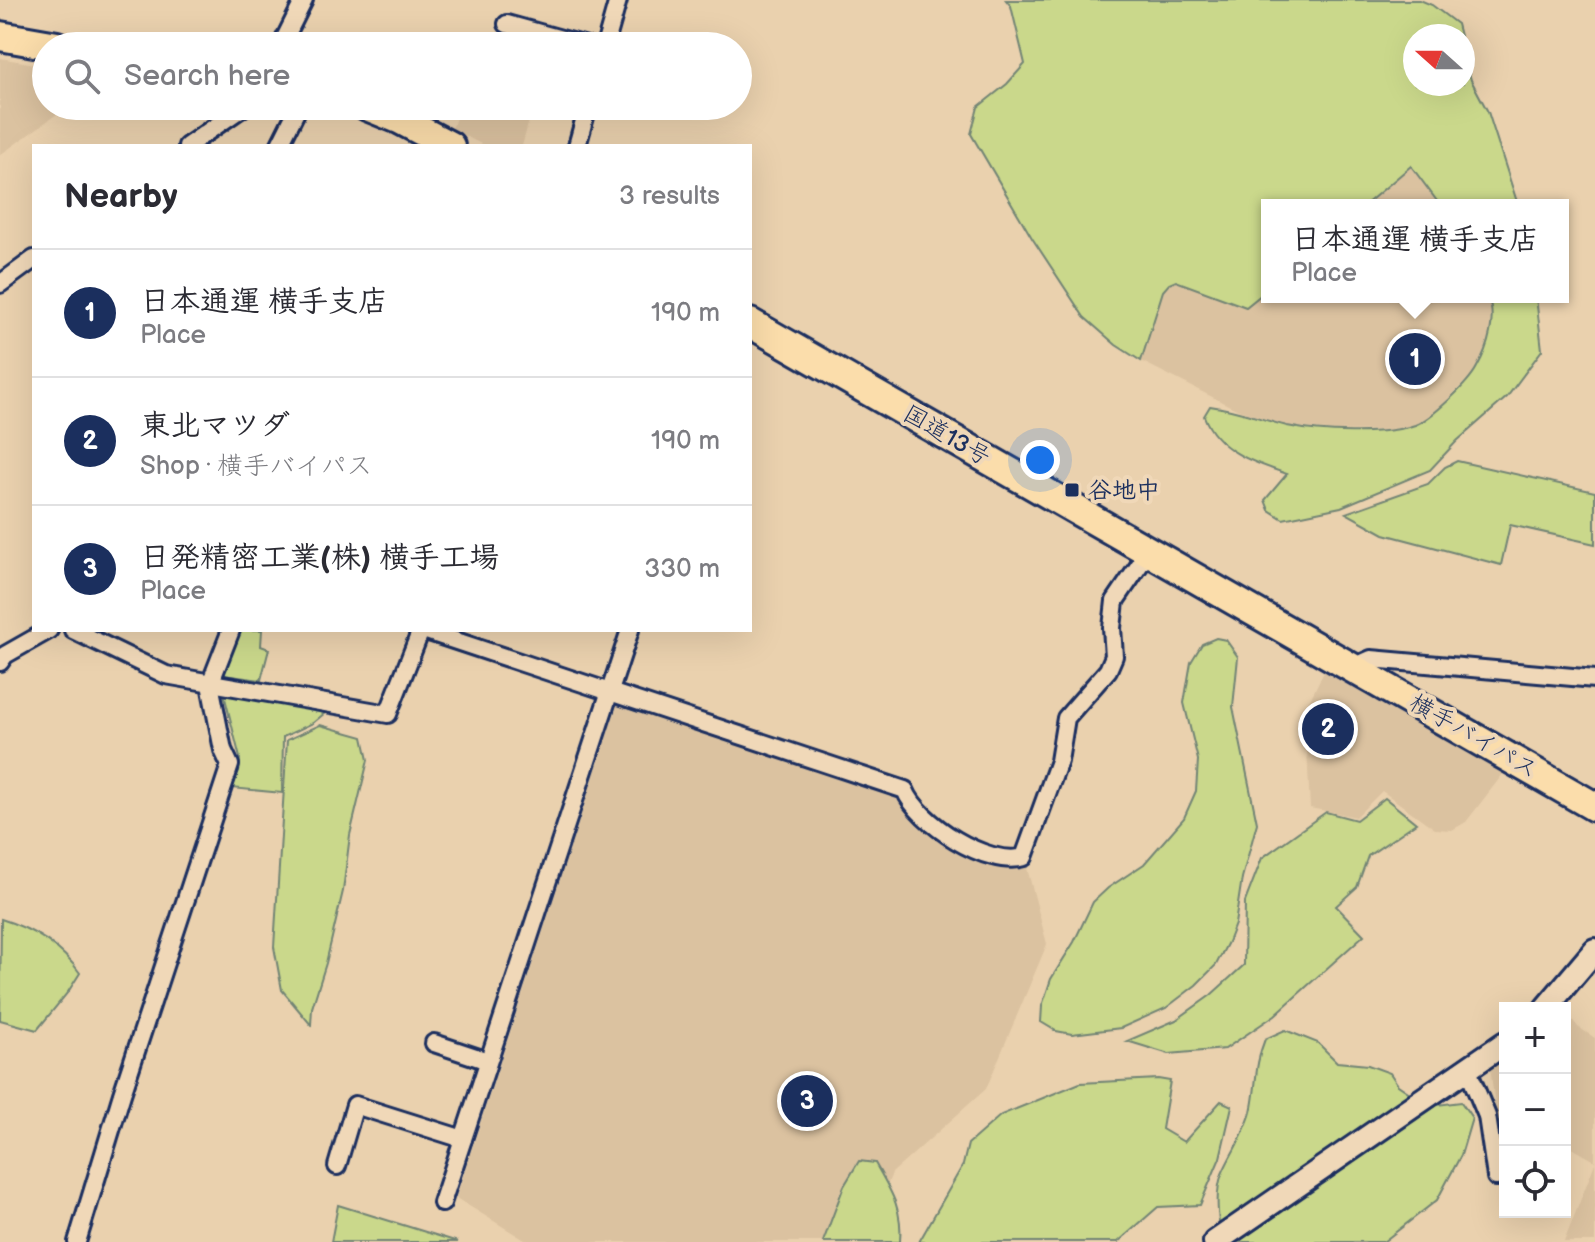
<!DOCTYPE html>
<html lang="en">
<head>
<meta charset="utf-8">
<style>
	body { margin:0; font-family:"Balsamiq Sans","Klee One",sans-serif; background:#f7f7f7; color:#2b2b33 }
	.controls { position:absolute; right:24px; bottom:24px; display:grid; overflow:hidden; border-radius:0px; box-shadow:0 8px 32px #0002 }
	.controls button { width:72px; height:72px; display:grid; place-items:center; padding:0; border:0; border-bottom:2px solid #e1e1e2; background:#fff; color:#2b2b33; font:40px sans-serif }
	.compass { position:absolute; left:1403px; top:24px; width:72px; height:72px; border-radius:50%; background:#fff; box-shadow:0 8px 32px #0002; rotate:291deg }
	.you { position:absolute; left:1040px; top:460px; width:28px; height:28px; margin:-20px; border:6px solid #fff; border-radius:50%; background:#1a73e8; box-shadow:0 0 0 12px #1a73e833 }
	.badge { display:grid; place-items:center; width:52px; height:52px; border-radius:50%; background:#1b2f5e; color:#fff; font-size:26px; font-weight:700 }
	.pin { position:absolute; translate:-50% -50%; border:4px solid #fff; box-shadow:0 2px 8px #0006 }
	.popup { position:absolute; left:1261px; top:199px; width:308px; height:104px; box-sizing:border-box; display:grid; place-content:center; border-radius:0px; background:#fff; filter:drop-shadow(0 2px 6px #0005); font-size:26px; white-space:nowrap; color:#7c7c81 }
	.popup b { font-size:30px; color:#2b2b33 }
	.popup::after { content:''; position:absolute; left:50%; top:100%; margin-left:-16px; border:16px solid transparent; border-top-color:#fff }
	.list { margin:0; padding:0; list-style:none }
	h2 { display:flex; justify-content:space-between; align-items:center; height:104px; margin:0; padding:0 32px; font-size:34px }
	h2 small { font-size:26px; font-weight:400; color:#7c7c81 }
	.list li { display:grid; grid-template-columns:52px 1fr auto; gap:24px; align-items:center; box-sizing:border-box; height:128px; padding:0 32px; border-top:2px solid #e1e1e2 }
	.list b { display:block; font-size:30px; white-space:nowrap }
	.list p { margin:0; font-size:26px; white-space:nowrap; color:#7c7c81 }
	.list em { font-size:26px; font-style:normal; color:#7c7c81 }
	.icon { flex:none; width:44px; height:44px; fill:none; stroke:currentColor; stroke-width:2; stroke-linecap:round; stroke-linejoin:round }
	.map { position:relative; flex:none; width:1595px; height:1242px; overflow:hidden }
	.search { position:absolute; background:#fff; box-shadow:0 8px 32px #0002; left:32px; top:32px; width:720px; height:88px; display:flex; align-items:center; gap:20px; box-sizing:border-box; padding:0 28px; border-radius:44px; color:#7c7c81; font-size:30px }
	.panel { position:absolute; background:#fff; box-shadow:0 8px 32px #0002; left:32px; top:144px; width:720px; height:488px; border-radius:0px }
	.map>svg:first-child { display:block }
	.built { fill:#dbc2a0 }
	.green { fill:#cad88b; stroke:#728474; stroke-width:2 }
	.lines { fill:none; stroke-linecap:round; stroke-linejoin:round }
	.street-casing { stroke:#1b2f5e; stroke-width:22 }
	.secondary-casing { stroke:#1b2f5e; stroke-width:28 }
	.highway-casing { stroke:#1b2f5e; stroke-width:34 }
	.street { stroke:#f0d8b8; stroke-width:16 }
	.secondary { stroke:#f0d8b8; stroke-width:22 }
	.highway { stroke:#fbddab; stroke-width:28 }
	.poi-dot { fill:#1b2f5e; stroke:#f0d8b8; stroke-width:3 }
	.labels { text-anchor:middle; stroke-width:8; stroke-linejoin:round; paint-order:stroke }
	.street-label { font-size:24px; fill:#1b2f5e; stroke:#f0d8b8 }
	.poi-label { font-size:24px; font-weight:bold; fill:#1b2f5e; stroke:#f0d8b8; text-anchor:start }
</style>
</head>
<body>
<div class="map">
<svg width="1595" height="1242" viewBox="0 0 1595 1242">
	<rect width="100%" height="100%" fill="#ead1ae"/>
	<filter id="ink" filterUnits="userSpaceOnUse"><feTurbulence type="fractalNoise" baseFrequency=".0125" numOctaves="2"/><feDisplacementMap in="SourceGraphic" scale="16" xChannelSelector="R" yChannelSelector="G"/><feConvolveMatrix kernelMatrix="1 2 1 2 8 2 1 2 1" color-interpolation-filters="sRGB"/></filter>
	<g filter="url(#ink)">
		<g class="built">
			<path d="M 0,58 L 46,66 L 46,106 L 68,106 L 0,155 Z"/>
			<path d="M 460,106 L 533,106 L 522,146 L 485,146 L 452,129 Z"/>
			<path d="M 1411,165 L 1440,205 L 1365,205 Z"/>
			<path d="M 1176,281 L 1246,307 L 1267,290 L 1267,297 L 1488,297 L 1491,304 L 1489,344 L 1476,370 L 1442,405 L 1417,425 L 1386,430 L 1336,431 L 1287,426 L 1238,410 L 1141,361 L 1163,291 L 1169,284 Z"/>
			<path d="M 1324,671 L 1506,770 L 1466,822 L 1452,830 L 1435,829 L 1382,791 L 1356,817 L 1310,808 L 1305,710 Z"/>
			<path d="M 618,702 L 899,794 L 999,863 L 1027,868 L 1047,944 L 986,1089 L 892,1173 L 865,1242 L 528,1242 L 456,1198 Z"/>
			<path d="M 1565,1010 L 1578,1027 L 1595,1038 L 1595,1161 L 1565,1144 Z"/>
			<path d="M 1505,1055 L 1505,1177 L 1490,1068 Z"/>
			<path d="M 1595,1163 L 1595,1242 L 1564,1242 Z"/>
		</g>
		<g class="green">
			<path d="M 1006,0 L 1420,0 L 1432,5 L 1457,24 L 1460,36 L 1415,36 L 1415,84 L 1463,84 L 1463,52 L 1471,80 L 1488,112 L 1518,205 L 1440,205 L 1411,166 L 1365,205 L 1267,205 L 1267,290 L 1246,307 L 1176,281 L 1169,284 L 1163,291 L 1141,361 L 1116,345 L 1084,317 L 1032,238 L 971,134 L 978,107 L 1007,84 L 1025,64 L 1011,6 Z"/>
			<path d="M 1488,297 L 1536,297 L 1542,350 L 1507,397 L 1457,441 L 1430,470 L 1341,507 L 1283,519 L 1269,510 L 1265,500 L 1287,474 C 1254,463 1217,451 1204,416 L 1210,406 C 1240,410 1259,419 1287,426 C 1321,433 1382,436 1415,425 C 1431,419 1469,383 1477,367 C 1488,348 1497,318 1488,297 Z"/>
			<path d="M 1457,461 L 1595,492 L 1595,544 L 1510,525 L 1501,565 L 1384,534 L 1346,513 L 1428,484 L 1445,467 Z"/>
			<path d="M 241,630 L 262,630 L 261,646 L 269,649 L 261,680 L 223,675 Z"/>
			<path d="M 1216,638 L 1226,640 L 1238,657 L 1233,707 L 1257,823 L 1242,878 L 1235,924 L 1228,942 L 1216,965 L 1196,985 L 1166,1008 L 1121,1028 L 1072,1034 L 1056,1031 L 1041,1022 L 1042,1006 L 1051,979 L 1074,942 L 1093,902 L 1108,888 L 1144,864 L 1184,818 L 1196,791 L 1198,760 L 1184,703 L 1191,662 L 1202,644 Z"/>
			<path d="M 224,694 L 326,712 L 313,723 L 283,737 L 282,793 L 231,788 L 239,771 L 240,758 Z"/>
			<path d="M 320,725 L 363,737 L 368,760 L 350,835 L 343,891 L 326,963 L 312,1008 L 311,1025 L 282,990 L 274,947 L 287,740 Z"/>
			<path d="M 1385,798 L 1416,823 L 1368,856 L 1357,887 L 1336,906 L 1364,935 L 1275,1015 L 1225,1049 L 1169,1054 L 1127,1041 L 1176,1020 L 1211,995 L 1244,965 L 1245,902 L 1262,858 L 1326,812 L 1356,820 Z"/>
			<path d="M 1,919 C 33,929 60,945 80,973 L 68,992 L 37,1030 L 0,1020 Z"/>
			<path d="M 1285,1030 L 1318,1043 L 1337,1062 L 1368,1065 L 1390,1073 L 1398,1085 L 1429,1106 L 1461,1102 L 1472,1118 L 1461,1155 L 1437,1200 L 1383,1242 L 1221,1242 C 1219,1220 1214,1195 1222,1174 C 1231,1153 1245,1134 1251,1112 C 1257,1086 1254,1066 1265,1039 Z"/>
			<path d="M 1158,1079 L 1170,1081 L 1162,1129 L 1184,1142 L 1221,1101 L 1232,1106 L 1220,1158 L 1200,1205 L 1158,1207 L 1118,1242 L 919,1242 L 963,1165 L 968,1144 L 1001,1115 L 1080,1083 Z"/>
			<path d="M 859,1161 L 875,1163 C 891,1191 903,1209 900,1242 L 823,1242 L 844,1186 Z"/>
			<path d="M 338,1205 L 458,1242 L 331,1242 Z"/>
		</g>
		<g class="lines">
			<g class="street-casing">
				<g id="street">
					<path d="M 507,24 L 587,46"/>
					<path d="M 281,46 L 304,0"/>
					<path d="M 605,46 L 618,0"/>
					<path d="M 187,146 L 245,106"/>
					<path d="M 279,146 L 299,106"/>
					<path d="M 577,146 L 588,106"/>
					<path d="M 0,284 L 34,259"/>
					<path d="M 73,630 L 166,675 L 388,714 L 421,630"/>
					<path d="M 423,630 L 905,790 C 918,823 988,868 1024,857 L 1059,761 L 1066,718 L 1108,670 L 1114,656 L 1112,628 L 1115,601 L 1149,551"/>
					<path d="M 0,662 L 5,655 L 49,630"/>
					<path d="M 1353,667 L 1371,659 L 1595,679"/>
					<path d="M 434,1043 L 488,1061"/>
					<path d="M 1467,1068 L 1487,1116 L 1496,1177"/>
					<path d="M 337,1166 L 355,1105 L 463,1139"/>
					<path d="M 442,1203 L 630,630"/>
					<path d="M 77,1242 L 122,1094 L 230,765 L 223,750 L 210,684 L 231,630"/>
				</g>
			</g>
			<g class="secondary-casing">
				<g id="secondary">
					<path d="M 1546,1008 L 1595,950"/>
					<path d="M 1215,1242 L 1505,1043"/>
				</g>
			</g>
			<g class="highway-casing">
				<g id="highway">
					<path d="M 0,36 L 57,46"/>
					<path d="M 367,106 L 399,119 L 450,146"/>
					<path d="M 750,323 L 1595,807"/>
				</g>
			</g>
			<use href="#street" class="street"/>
			<use href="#secondary" class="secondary"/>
			<use href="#highway" class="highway"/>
		</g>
	</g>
	<rect class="poi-dot" x="1064" y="482" width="16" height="16" rx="4"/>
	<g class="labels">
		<g class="street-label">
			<text transform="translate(947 435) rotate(30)" y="8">国道13号</text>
			<text transform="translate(1474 736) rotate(30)" y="8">横手バイパス</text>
		</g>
		<g class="poi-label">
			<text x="1088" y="498">谷地中</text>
		</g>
	</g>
</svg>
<div class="controls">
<button>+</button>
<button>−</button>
<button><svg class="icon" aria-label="locate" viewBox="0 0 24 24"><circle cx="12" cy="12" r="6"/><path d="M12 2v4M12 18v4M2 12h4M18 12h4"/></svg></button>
</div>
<svg class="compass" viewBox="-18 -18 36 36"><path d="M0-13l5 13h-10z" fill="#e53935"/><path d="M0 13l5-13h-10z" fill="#7c7c81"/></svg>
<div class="you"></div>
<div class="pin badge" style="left:1415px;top:359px">1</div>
<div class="popup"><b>日本通運 横手支店</b>Place</div>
<div class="pin badge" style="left:1328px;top:729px">2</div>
<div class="pin badge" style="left:807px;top:1101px">3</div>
<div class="search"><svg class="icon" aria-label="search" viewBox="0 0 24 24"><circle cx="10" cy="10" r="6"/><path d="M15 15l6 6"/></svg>Search here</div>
<section class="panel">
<h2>Nearby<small>3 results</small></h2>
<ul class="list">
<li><span class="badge">1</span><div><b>日本通運 横手支店</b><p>Place</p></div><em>190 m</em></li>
<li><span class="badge">2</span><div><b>東北マツダ</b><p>Shop · 横手バイパス</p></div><em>190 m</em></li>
<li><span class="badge">3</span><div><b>日発精密工業(株) 横手工場</b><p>Place</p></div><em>330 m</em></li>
</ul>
</section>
</div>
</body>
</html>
